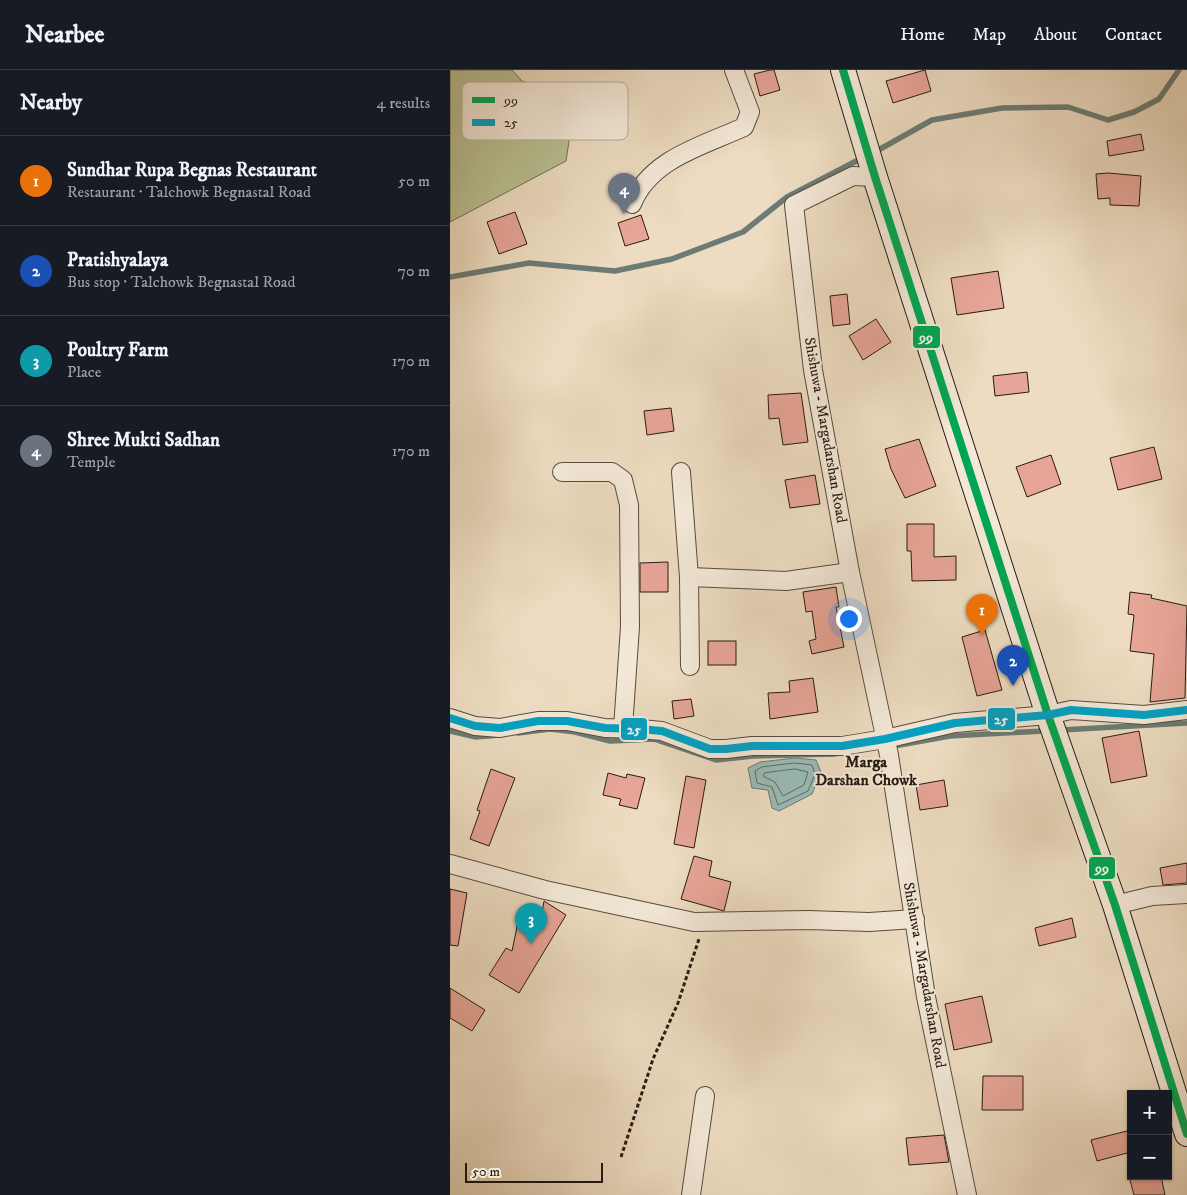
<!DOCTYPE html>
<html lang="en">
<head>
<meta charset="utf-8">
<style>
	body { margin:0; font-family:"IM FELL DW Pica",serif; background:#20242c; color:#f1f3f6 }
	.controls { position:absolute; right:15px; bottom:15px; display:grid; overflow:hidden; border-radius:0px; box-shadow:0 1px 4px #0004 }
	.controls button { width:45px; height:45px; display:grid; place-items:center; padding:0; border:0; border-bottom:1px solid #363941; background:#171b24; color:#f1f3f6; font:25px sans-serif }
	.scale { position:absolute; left:15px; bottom:12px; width:138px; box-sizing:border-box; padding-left:5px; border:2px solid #281b13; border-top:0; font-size:14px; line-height:18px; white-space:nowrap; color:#281b13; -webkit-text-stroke:4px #f3e8d7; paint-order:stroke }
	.you { position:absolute; left:398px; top:548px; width:18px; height:18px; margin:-12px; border:4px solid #fff; border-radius:50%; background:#1a73e8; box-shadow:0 0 0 8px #1a73e833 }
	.badge { display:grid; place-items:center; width:32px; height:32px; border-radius:50%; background:#7c3aed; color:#fff; font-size:16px; font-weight:700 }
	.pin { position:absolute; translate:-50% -41px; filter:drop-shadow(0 1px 2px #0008) }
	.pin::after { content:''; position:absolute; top:26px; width:18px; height:15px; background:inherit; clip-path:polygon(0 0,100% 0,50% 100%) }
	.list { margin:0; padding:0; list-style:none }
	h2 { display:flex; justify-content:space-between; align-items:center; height:65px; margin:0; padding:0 20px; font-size:21px }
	h2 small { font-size:16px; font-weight:400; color:#9ea1a6 }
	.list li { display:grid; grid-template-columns:32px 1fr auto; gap:15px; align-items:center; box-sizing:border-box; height:90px; padding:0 20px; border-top:1px solid #363941 }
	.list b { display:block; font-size:19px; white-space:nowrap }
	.list p { margin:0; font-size:16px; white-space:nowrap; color:#9ea1a6 }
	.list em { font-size:16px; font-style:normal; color:#9ea1a6 }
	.map { position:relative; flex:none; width:737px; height:1125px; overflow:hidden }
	header { display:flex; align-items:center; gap:30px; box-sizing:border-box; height:70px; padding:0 25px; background:#171b24; border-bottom:1px solid #363941 }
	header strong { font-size:24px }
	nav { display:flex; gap:28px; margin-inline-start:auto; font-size:18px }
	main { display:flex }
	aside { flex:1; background:#171b24 }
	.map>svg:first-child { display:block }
	.green { fill:#b9c092; stroke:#706e52 }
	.water { fill:#99bbb6; stroke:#6c7b75 }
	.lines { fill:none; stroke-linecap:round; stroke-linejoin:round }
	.shore { stroke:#606b64; stroke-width:1 }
	.stream { stroke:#6c7b75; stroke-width:5.5 }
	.building { fill:#e7a597; stroke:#281b13 }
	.minor-casing { stroke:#594b3e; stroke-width:20 }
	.secondary-casing { stroke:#281b13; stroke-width:26 }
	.path { stroke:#281b13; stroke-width:3; stroke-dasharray:4 2.5; stroke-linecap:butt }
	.minor { stroke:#f3e8d7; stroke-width:18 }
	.secondary { stroke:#f3e8d7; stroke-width:24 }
	.bus-1-casing { stroke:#f3e8d7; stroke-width:11 }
	.bus-2-casing { stroke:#f3e8d7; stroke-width:11 }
	.bus-1 { stroke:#00a651; stroke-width:8 }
	.bus-2 { stroke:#02a2c5; stroke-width:8 }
	.labels { text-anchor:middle; stroke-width:4; stroke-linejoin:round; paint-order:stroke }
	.street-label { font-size:15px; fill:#281b13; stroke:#f3e8d7 }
	.neighbourhood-label { font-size:16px; font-weight:bold; fill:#281b13; stroke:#f3e8d7 }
	.key { fill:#f3e8d7; stroke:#b6aa9c; stroke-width:1 }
	.key-label { font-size:14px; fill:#281b13 }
	.line-badge { stroke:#f3e8d7; stroke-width:2 }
	.badge-label { font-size:14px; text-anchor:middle; font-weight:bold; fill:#fff }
</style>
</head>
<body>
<header>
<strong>Nearbee</strong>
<nav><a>Home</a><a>Map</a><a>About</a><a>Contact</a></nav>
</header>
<main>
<aside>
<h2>Nearby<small>4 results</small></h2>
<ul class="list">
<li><span class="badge" style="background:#e8710a">1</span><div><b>Sundhar Rupa Begnas Restaurant</b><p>Restaurant · Talchowk Begnastal Road</p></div><em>50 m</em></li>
<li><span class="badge" style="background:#1a4fb4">2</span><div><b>Pratishyalaya</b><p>Bus stop · Talchowk Begnastal Road</p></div><em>70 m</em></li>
<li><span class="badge" style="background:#0f9aa8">3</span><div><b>Poultry Farm</b><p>Place</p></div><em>170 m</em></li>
<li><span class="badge" style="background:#6b7280">4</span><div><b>Shree Mukti Sadhan</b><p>Temple</p></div><em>170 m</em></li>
</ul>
</aside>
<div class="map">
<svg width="737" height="1125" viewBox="0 0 737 1125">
	<rect width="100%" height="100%" fill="#eddcc1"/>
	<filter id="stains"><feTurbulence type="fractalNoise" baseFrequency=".004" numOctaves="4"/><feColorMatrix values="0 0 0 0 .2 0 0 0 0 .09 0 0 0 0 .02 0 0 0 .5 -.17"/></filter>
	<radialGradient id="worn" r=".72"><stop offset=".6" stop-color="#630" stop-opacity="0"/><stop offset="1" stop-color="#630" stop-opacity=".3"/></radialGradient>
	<path class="green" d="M 0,0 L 62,0 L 72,11 L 101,21 L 121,58 L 116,91 L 0,152 Z"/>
	<path class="water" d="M 345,688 L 366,690 L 371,702 L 362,724 L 329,741 L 322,738 L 318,720 L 302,718 L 298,698 L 310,692 Z"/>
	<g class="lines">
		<g class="shore">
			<path d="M 345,693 L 362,695 L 365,704 L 358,721 L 328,735 L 322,717 L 307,713 L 305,701 L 312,697 Z"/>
			<path d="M 345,699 L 358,702 L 354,715 L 333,726 L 325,712 L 313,706 L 315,703 Z"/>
		</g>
		<g class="stream">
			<path d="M 423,83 L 482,50 L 552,38 L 618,37 L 658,50 L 684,42 L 709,29 L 729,0"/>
			<path d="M 0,207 L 79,193 L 165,201 L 222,189 L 293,162 L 337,127 L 414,87"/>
			<path d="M 611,660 L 737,653"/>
			<path d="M 0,661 L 26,667 L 49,665"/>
			<path d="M 68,663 L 100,659 L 125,662 L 160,671 L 204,669 L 266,690 L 303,686 L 385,684"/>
			<path d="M 444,676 L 500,666 L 593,661"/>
		</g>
	</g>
	<g class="building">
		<path d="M 320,0 L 324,0 L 330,20 L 310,26 L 304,4 Z"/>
		<path d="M 475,0 L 481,21 L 443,33 L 436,11 Z"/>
		<path d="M 691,64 L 694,80 L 659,86 L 657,71 Z"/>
		<path d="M 658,103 L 691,106 L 689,136 L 660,135 L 660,128 L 648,129 L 646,104 Z"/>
		<path d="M 65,142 L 77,174 L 49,184 L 37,152 Z"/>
		<path d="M 191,145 L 199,169 L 175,176 L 168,153 Z"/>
		<path d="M 548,201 L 554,238 L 507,245 L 501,208 Z"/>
		<path d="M 397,224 L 400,254 L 383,256 L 380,226 Z"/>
		<path d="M 426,249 L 441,272 L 413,290 L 399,266 Z"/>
		<path d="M 577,302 L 579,322 L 545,326 L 543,306 Z"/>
		<path d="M 351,323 L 358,372 L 333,375 L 329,348 L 319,349 L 318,325 Z"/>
		<path d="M 221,338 L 224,361 L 197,365 L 194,341 Z"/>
		<path d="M 469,369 L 486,416 L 455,428 L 441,399 L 435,379 Z"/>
		<path d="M 704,377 L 712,409 L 668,420 L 660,388 Z"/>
		<path d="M 601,385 L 611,414 L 577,427 L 566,397 Z"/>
		<path d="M 365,405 L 370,434 L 340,438 L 335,410 Z"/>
		<path d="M 457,454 L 484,454 L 484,487 L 506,486 L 506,510 L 462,511 L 461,481 L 457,481 Z"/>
		<path d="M 218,492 L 218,522 L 190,522 L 190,493 Z"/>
		<path d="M 386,517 L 389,537 L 386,537 L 394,577 L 362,584 L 359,571 L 366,569 L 362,541 L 356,542 L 353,522 Z"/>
		<path d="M 680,522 L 702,525 L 701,528 L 737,536 L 735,628 L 700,632 L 704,584 L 680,581 L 684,545 L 678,544 Z"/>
		<path d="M 535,560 L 552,620 L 527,626 L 512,567 Z"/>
		<rect x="258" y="571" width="28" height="24"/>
		<path d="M 363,608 L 368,642 L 320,649 L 318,623 L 340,622 L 339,611 Z"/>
		<path d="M 241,629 L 244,646 L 224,649 L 222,631 Z"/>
		<path d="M 689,661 L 697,706 L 661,713 L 652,668 Z"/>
		<path d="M 41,699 L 65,708 L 39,776 L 20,769 L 30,741 L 27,740 Z"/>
		<path d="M 158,703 L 176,708 L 177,704 L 195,708 L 187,739 L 169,735 L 171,729 L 153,725 Z"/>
		<path d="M 236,706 L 256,710 L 244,778 L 224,774 Z"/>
		<path d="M 494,710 L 498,736 L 470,740 L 466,715 Z"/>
		<path d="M 244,786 L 262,791 L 259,806 L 281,812 L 274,841 L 231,829 Z"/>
		<path d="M 737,793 L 737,813 L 713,815 L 710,798 Z"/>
		<path d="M 0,819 L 17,823 L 8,876 L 0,875 Z"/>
		<path d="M 94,831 L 116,845 L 69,923 L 39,905 L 56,878 L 62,881 L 70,842 L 90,854 Z"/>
		<path d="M 622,848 L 626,867 L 589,876 L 585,858 Z"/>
		<path d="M 0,918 L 35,940 L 22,961 L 0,948 Z"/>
		<path d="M 532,926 L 542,972 L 504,980 L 495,934 Z"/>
		<path d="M 533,1006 L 573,1006 L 573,1040 L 532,1040 Z"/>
		<path d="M 681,1060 L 681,1082 L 647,1091 L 641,1070 Z"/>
		<path d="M 494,1065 L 499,1092 L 459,1095 L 456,1068 Z"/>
		<path d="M 679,1106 L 711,1106 L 715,1125 L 684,1125 Z"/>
	</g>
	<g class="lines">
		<g class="minor-casing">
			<g id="minor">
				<path d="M 425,107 L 403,106 L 344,135 L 363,300 L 400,502 L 439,685 L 476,927 L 517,1125"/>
				<path d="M 182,134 C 200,89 252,76 294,57 L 300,42 L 284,0"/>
				<path d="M 112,402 L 162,402 L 173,410 L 179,435 L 180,557 L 173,658"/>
				<path d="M 231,402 L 239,507 L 240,596"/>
				<path d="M 239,507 L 336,511 L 400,502"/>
				<path d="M 0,648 L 25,656 L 50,658 L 88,651 L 117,651 L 155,658 L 190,659 L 212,661 L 260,679 L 276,679 L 302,676 L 392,676 L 435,669 L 505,653 L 598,645 L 621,640 L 694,645 L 737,640"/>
				<path d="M 0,794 L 95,820 L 244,852 L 358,850 L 419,852 L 465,849"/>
				<path d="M 665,835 L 702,826 L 737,824"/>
				<path d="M 241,1125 L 255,1026"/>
			</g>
		</g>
		<g class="secondary-casing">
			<path id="secondary" d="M 393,0 L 425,107 L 598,645 L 665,835 L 737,1064"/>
		</g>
		<path class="path" d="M 171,1087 L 203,989 L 228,933 L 249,869"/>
		<use href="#minor" class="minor"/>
		<use href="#secondary" class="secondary"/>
		<g class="bus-1-casing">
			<path id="bus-1" d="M 393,0 L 425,107 L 598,645 L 665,835 L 737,1064"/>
		</g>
		<g class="bus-2-casing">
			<path id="bus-2" d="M 0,648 L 25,656 L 50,658 L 88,651 L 117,651 L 155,658 L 190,659 L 212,661 L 260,679 L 276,679 L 302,676 L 392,676 L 435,669 L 505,653 L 598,645 L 621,640 L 694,645 L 737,640"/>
		</g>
		<use href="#bus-1" class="bus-1"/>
		<use href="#bus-2" class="bus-2"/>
	</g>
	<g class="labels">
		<g class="street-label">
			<text transform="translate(376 360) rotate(80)" y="5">Shishuwa - Margadarshan Road</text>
			<text transform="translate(475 905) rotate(80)" y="5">Shishuwa - Margadarshan Road</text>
		</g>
		<g class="neighbourhood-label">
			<text x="416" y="697">Marga<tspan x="416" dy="18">Darshan Chowk</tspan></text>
		</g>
	</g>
	<rect x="12" y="12" width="166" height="58" rx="8" class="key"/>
	<rect x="22" y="27" width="23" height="6" fill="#00a651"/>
	<rect x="22" y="49" width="23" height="7" fill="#02a2c5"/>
	<g class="key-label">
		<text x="54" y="35">99</text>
		<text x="54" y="57">25</text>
	</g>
	<g class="line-badge">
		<rect x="462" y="255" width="29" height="24" rx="5" fill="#00a651"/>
		<rect x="537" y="637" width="29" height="24" rx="5" fill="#02a2c5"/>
		<rect x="170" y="647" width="28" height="24" rx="5" fill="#02a2c5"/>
		<rect x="638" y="786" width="28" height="24" rx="5" fill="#00a651"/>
	</g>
	<g class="badge-label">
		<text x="476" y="272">99</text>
		<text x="551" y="654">25</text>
		<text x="184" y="664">25</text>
		<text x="652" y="803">99</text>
	</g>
	<rect width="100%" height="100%" filter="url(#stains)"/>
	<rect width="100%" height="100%" fill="url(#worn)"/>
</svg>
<div class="controls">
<button>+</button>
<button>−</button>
</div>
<div class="scale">50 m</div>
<div class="you"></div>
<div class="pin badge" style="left:532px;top:565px;background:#e8710a">1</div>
<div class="pin badge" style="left:563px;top:616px;background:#1a4fb4">2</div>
<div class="pin badge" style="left:81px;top:874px;background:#0f9aa8">3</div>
<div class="pin badge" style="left:174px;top:144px;background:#6b7280">4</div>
</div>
</main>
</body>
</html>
